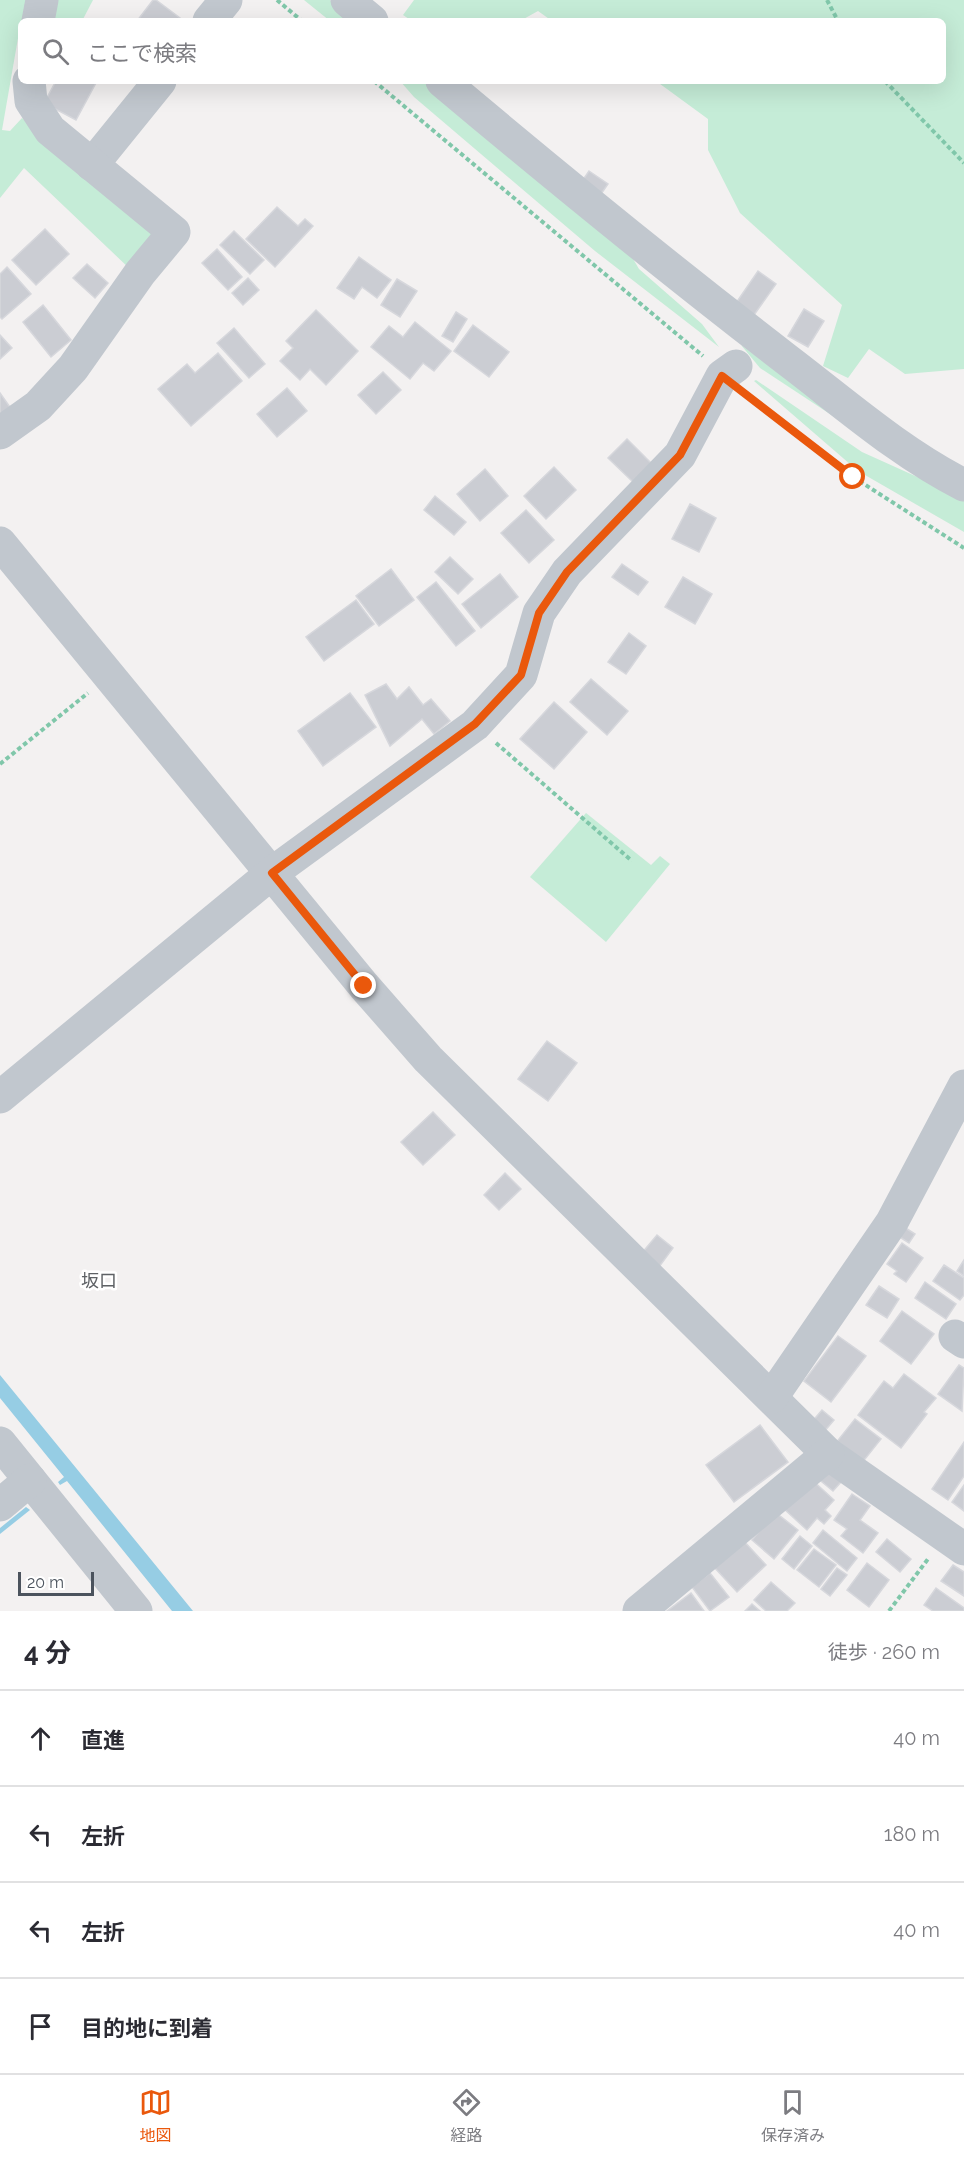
<!DOCTYPE html>
<html lang="ja">
<head>
<meta charset="utf-8">
<style>
	body { margin:0; font-family:Raleway,"Noto Sans JP",sans-serif; background:#f7f7f7; color:#2b2b33 }
	.scale { position:absolute; left:18px; bottom:15px; width:76px; box-sizing:border-box; padding-left:6px; border:3px solid #4b535d; border-top:0; font-size:16px; line-height:21px; white-space:nowrap; color:#4b535d; -webkit-text-stroke:4px #fff; paint-order:stroke }
	.stop { position:absolute; width:18px; height:18px; margin:-14px; border:4px solid #ea580c; border-radius:50%; background:#fff }
	.stop.end { background:#ea580c; border-color:#fff; box-shadow:0 2px 6px #0008 }
	.list { margin:0; padding:0; list-style:none }
	h2 { display:flex; justify-content:space-between; align-items:center; height:78px; margin:0; padding:0 24px; font-size:26px }
	h2 small { font-size:20px; font-weight:400; color:#7c7c81 }
	.list li { display:grid; grid-template-columns:39px 1fr auto; gap:18px; align-items:center; box-sizing:border-box; height:96px; padding:0 24px; border-top:2px solid #e1e1e2 }
	.list b { display:block; font-size:22px; white-space:nowrap }
	.list em { font-size:20px; font-style:normal; color:#7c7c81 }
	.icon { flex:none; width:33px; height:33px; fill:none; stroke:currentColor; stroke-width:2; stroke-linecap:round; stroke-linejoin:round }
	.map { position:relative; flex:none; width:964px; height:1611px; overflow:hidden }
	.search { position:absolute; background:#fff; box-shadow:0 6px 24px #0002; left:18px; right:18px; top:18px; height:66px; display:flex; align-items:center; gap:15px; box-sizing:border-box; padding:0 21px; border-radius:9px; color:#7c7c81; font-size:22px }
	.sheet { height:462px; background:#fff }
	nav { display:flex; justify-content:space-around; align-items:center; box-sizing:border-box; height:84px; border-top:2px solid #e1e1e2; background:#fff; font-size:16px; color:#7c7c81 }
	nav a { display:grid; justify-items:center; gap:3px }
	nav .on { color:#ea580c }
	.map>svg:first-child { display:block }
	.green { fill:#c5ecd7 }
	.water { fill:#96cde4 }
	.building { fill:#cbcdd3; stroke:#d6d7dc; stroke-width:1.5 }
	.lines { fill:none; stroke-linecap:round; stroke-linejoin:round }
	.path { stroke:#80c7aa; stroke-width:4; stroke-dasharray:4.5 3; stroke-linecap:butt }
	.minor { stroke:#c1c7ce; stroke-width:33 }
	.route { stroke:#ea580c; stroke-width:8 }
	.labels { text-anchor:middle; stroke-width:5; stroke-linejoin:round; paint-order:stroke }
	.neighbourhood-label { font-size:18px; fill:#5e6165; stroke:#fff }
</style>
</head>
<body>
<div class="map">
<svg width="964" height="1611" viewBox="0 0 964 1611">
	<rect width="100%" height="100%" fill="#f3f1f1"/>
	<g class="green">
		<path d="M 0,0 L 28,0 L 23,21 L 21,21 L 2,130 L 10,131 L 22,118 L 154,234 L 130,269 L 24,168 L 0,198 Z"/>
		<path d="M 53,0 L 93,0 L 82,21 L 49,21 Z"/>
		<path d="M 304,0 L 330,0 L 354,21 L 330,21 Z"/>
		<path d="M 414,0 L 964,0 L 964,369 L 905,374 L 869,349 L 848,378 L 823,366 L 842,305 L 740,213 L 708,150 L 708,119 L 656,81 L 943,81 L 943,21 L 552,21 L 538,11 L 520,21 L 412,21 L 403,15 Z"/>
		<path d="M 400,81 L 425,81 L 625,245 L 639,269 L 702,324 L 719,347 L 595,251 L 414,97 Z"/>
		<path d="M 741,345 L 883,449 L 760,368 Z"/>
		<path d="M 756,380 L 862,452 L 964,498 L 964,532 L 858,471 L 754,381 Z"/>
		<path d="M 586,813 L 651,865 L 660,856 L 670,864 L 606,942 L 530,877 Z"/>
	</g>
	<g class="water">
		<path d="M 0,1375 L 193,1611 L 172,1611 L 67,1481 L 60,1485 L 58,1482 L 64,1477 L 0,1398 Z"/>
		<path d="M 26,1507 L 30,1510 L 0,1534 L 0,1528 Z"/>
	</g>
	<g class="building">
		<path d="M 153,0 L 156,0 L 184,21 L 137,21 Z"/>
		<path d="M 56,81 L 97,81 L 76,120 L 44,103 Z"/>
		<path d="M 589,171 L 608,184 L 599,197 L 580,184 Z"/>
		<path d="M 277,207 L 298,226 L 305,219 L 313,226 L 275,267 L 246,239 Z"/>
		<path d="M 45,229 L 69,254 L 36,285 L 12,260 Z"/>
		<path d="M 234,231 L 264,260 L 250,274 L 220,245 Z"/>
		<path d="M 217,249 L 242,277 L 228,290 L 202,263 Z"/>
		<path d="M 359,257 L 391,280 L 377,298 L 362,287 L 354,299 L 337,288 Z"/>
		<path d="M 87,264 L 108,283 L 95,298 L 73,278 Z"/>
		<path d="M 7,267 L 31,294 L 2,319 L 0,317 L 0,274 Z"/>
		<path d="M 758,271 L 776,284 L 754,315 L 736,303 Z"/>
		<path d="M 248,278 L 259,290 L 243,305 L 232,293 Z"/>
		<path d="M 397,279 L 417,291 L 400,317 L 381,305 Z"/>
		<path d="M 43,305 L 71,340 L 51,357 L 23,322 Z"/>
		<path d="M 804,309 L 824,321 L 808,347 L 788,336 Z"/>
		<path d="M 316,310 L 358,351 L 326,385 L 310,369 L 300,380 L 280,361 L 293,348 L 286,341 Z"/>
		<path d="M 456,312 L 467,319 L 453,342 L 442,336 Z"/>
		<path d="M 415,322 L 451,351 L 434,371 L 423,363 L 410,379 L 371,347 L 389,326 L 403,337 Z"/>
		<path d="M 473,325 L 509,352 L 489,377 L 454,351 Z"/>
		<path d="M 234,328 L 265,364 L 249,378 L 217,343 Z"/>
		<path d="M 0,335 L 12,348 L 0,359 Z"/>
		<path d="M 218,353 L 242,381 L 191,426 L 158,389 L 187,364 L 195,373 Z"/>
		<path d="M 383,372 L 401,390 L 376,414 L 358,395 Z"/>
		<path d="M 287,388 L 307,411 L 277,437 L 257,414 Z"/>
		<path d="M 0,393 L 12,410 L 0,417 Z"/>
		<path d="M 627,439 L 651,463 L 633,482 L 608,458 Z"/>
		<path d="M 554,467 L 576,490 L 546,519 L 524,496 Z"/>
		<path d="M 485,469 L 508,496 L 480,521 L 457,494 Z"/>
		<path d="M 435,496 L 466,522 L 454,535 L 424,510 Z"/>
		<path d="M 690,504 L 716,518 L 699,552 L 672,539 Z"/>
		<path d="M 526,510 L 554,540 L 529,563 L 501,533 Z"/>
		<path d="M 450,557 L 473,579 L 458,594 L 435,572 Z"/>
		<path d="M 622,564 L 648,582 L 638,595 L 612,577 Z"/>
		<path d="M 391,569 L 414,600 L 379,626 L 356,596 Z"/>
		<path d="M 500,574 L 518,597 L 481,628 L 462,604 Z"/>
		<path d="M 683,577 L 712,594 L 695,624 L 665,607 Z"/>
		<path d="M 436,582 L 475,631 L 456,646 L 417,597 Z"/>
		<path d="M 356,600 L 374,624 L 324,661 L 306,637 Z"/>
		<path d="M 629,633 L 646,646 L 626,674 L 608,662 Z"/>
		<path d="M 591,679 L 628,711 L 607,735 L 570,702 Z"/>
		<path d="M 386,684 L 397,699 L 409,687 L 423,705 L 431,699 L 450,721 L 434,734 L 422,719 L 390,746 L 365,695 Z"/>
		<path d="M 350,693 L 376,727 L 323,766 L 298,731 Z"/>
		<path d="M 554,702 L 587,732 L 554,769 L 520,739 Z"/>
		<path d="M 547,1041 L 577,1063 L 548,1101 L 518,1079 Z"/>
		<path d="M 433,1112 L 455,1135 L 423,1165 L 401,1142 Z"/>
		<path d="M 505,1173 L 521,1189 L 499,1210 L 484,1195 Z"/>
		<path d="M 904,1227 L 915,1234 L 909,1243 L 898,1236 Z"/>
		<path d="M 657,1235 L 673,1248 L 659,1267 L 642,1253 Z"/>
		<path d="M 902,1243 L 923,1258 L 906,1282 L 894,1274 L 897,1271 L 887,1264 Z"/>
		<path d="M 964,1260 L 964,1276 L 957,1271 Z"/>
		<path d="M 944,1265 L 964,1278 L 964,1295 L 960,1300 L 933,1281 Z"/>
		<path d="M 925,1282 L 956,1304 L 946,1319 L 915,1298 Z"/>
		<path d="M 879,1286 L 899,1299 L 887,1318 L 866,1305 Z"/>
		<path d="M 902,1311 L 934,1334 L 911,1364 L 880,1341 Z"/>
		<path d="M 838,1336 L 866,1356 L 831,1402 L 804,1381 Z"/>
		<path d="M 959,1365 L 964,1368 L 962,1411 L 938,1394 Z"/>
		<path d="M 904,1374 L 936,1398 L 924,1412 L 927,1414 L 901,1448 L 858,1415 L 884,1381 L 893,1388 Z"/>
		<path d="M 822,1410 L 834,1420 L 823,1433 L 811,1423 Z"/>
		<path d="M 855,1419 L 881,1439 L 861,1464 L 835,1444 Z"/>
		<path d="M 760,1425 L 788,1462 L 734,1502 L 706,1465 Z"/>
		<path d="M 964,1442 L 964,1476 L 948,1500 L 932,1489 Z"/>
		<path d="M 825,1468 L 841,1482 L 833,1491 L 816,1477 Z"/>
		<path d="M 810,1478 L 834,1500 L 825,1510 L 831,1516 L 824,1524 L 817,1518 L 807,1530 L 783,1508 Z"/>
		<path d="M 964,1485 L 964,1511 L 952,1502 Z"/>
		<path d="M 852,1494 L 870,1506 L 860,1520 L 878,1533 L 863,1553 L 841,1536 L 847,1529 L 834,1520 Z"/>
		<path d="M 775,1512 L 798,1530 L 774,1559 L 752,1540 Z"/>
		<path d="M 823,1530 L 857,1558 L 847,1571 L 813,1543 Z"/>
		<path d="M 800,1536 L 812,1546 L 794,1569 L 782,1559 Z"/>
		<path d="M 742,1539 L 766,1565 L 737,1592 L 713,1566 Z"/>
		<path d="M 887,1539 L 911,1559 L 900,1572 L 876,1552 Z"/>
		<path d="M 814,1549 L 836,1565 L 819,1587 L 797,1570 Z"/>
		<path d="M 867,1563 L 889,1580 L 869,1607 L 847,1590 Z"/>
		<path d="M 953,1565 L 964,1572 L 964,1596 L 941,1581 Z"/>
		<path d="M 837,1568 L 847,1575 L 830,1596 L 821,1589 Z"/>
		<path d="M 710,1573 L 729,1597 L 710,1611 L 692,1587 Z"/>
		<path d="M 771,1582 L 795,1603 L 787,1611 L 766,1611 L 754,1600 Z"/>
		<path d="M 936,1588 L 964,1608 L 964,1611 L 933,1611 L 924,1605 Z"/>
		<path d="M 691,1593 L 704,1611 L 667,1611 Z"/>
		<path d="M 752,1604 L 760,1611 L 745,1611 Z"/>
	</g>
	<g class="lines">
		<g class="path">
			<path d="M 277,0 L 302,21"/>
			<path d="M 827,0 L 838,21"/>
			<path d="M 374,81 L 703,356"/>
			<path d="M 885,81 L 964,163"/>
			<path d="M 746,395 L 853,477 L 964,548"/>
			<path d="M 496,743 L 632,861"/>
			<path d="M 0,764 L 88,693"/>
			<path d="M 889,1611 L 928,1559"/>
		</g>
		<g class="minor">
			<path d="M 347,0 L 372,21"/>
			<path d="M 38,21 L 42,0"/>
			<path d="M 209,21 L 226,0"/>
			<path d="M 442,81 C 555,176 669,269 786,359 C 844,403 899,452 964,485"/>
			<path d="M 92,165 L 160,81"/>
			<path d="M 0,433 L 38,406 L 73,368 L 140,273 L 174,232 L 50,130 L 31,101 L 29,81"/>
			<path d="M 0,543 L 364,986 L 428,1059 L 828,1454 L 964,1549"/>
			<path d="M 0,1097 L 272,873 L 475,725 L 521,675 L 539,613 L 567,572 L 680,455 L 722,376 L 736,366"/>
			<path d="M 955,1336 L 964,1342"/>
			<path d="M 772,1397 L 892,1222 L 964,1086"/>
			<path d="M 0,1443 L 136,1611"/>
			<path d="M 0,1505 L 30,1480"/>
			<path d="M 639,1611 L 828,1454"/>
		</g>
	</g>
	<g class="lines">
		<path class="route" d="M 364,986 L 272,873 L 475,724 L 521,675 L 539,613 L 567,572 L 680,455 L 722,376 L 853,477"/>
	</g>
	<g class="labels">
		<g class="neighbourhood-label">
			<text x="99" y="1287">坂口</text>
		</g>
	</g>
</svg>
<div class="scale">20 m</div>
<div class="stop" style="left:853px;top:477px"></div>
<div class="stop end" style="left:364px;top:986px"></div>
<div class="search"><svg class="icon" aria-label="search" viewBox="0 0 24 24"><circle cx="10" cy="10" r="6"/><path d="M15 15l6 6"/></svg>ここで検索</div>
</div>
<section class="sheet">
<h2>4 分<small>徒歩 · 260 m</small></h2>
<ul class="list">
<li><svg class="icon" aria-label="ahead" viewBox="0 0 24 24"><path d="M12 20V5M6 11l6-6 6 6"/></svg><div><b>直進</b></div><em>40 m</em></li>
<li><svg class="icon" aria-label="left" viewBox="0 0 24 24"><path d="M17 20v-9H6M10 6l-5 5 5 5"/></svg><div><b>左折</b></div><em>180 m</em></li>
<li><svg class="icon" aria-label="left" viewBox="0 0 24 24"><path d="M17 20v-9H6M10 6l-5 5 5 5"/></svg><div><b>左折</b></div><em>40 m</em></li>
<li><svg class="icon" aria-label="arrive" viewBox="0 0 24 24"><path d="M6 21V4h12l-3 4 3 4H6"/></svg><div><b>目的地に到着</b></div></li>
</ul>
</section>
<nav>
<a class="on"><svg class="icon" aria-label="map" viewBox="0 0 24 24"><path d="M3 6l6-2 6 2 6-2v14l-6 2-6-2-6 2zM9 4v14M15 6v14"/></svg>地図</a>
<a><svg class="icon" aria-label="directions" viewBox="0 0 24 24"><path d="M12 3l9 9-9 9-9-9zM9 14v-3h6M13 9l2 2-2 2"/></svg>経路</a>
<a><svg class="icon" aria-label="saved" viewBox="0 0 24 24"><path d="M7 4h10v16l-5-4-5 4z"/></svg>保存済み</a>
</nav>
</body>
</html>
